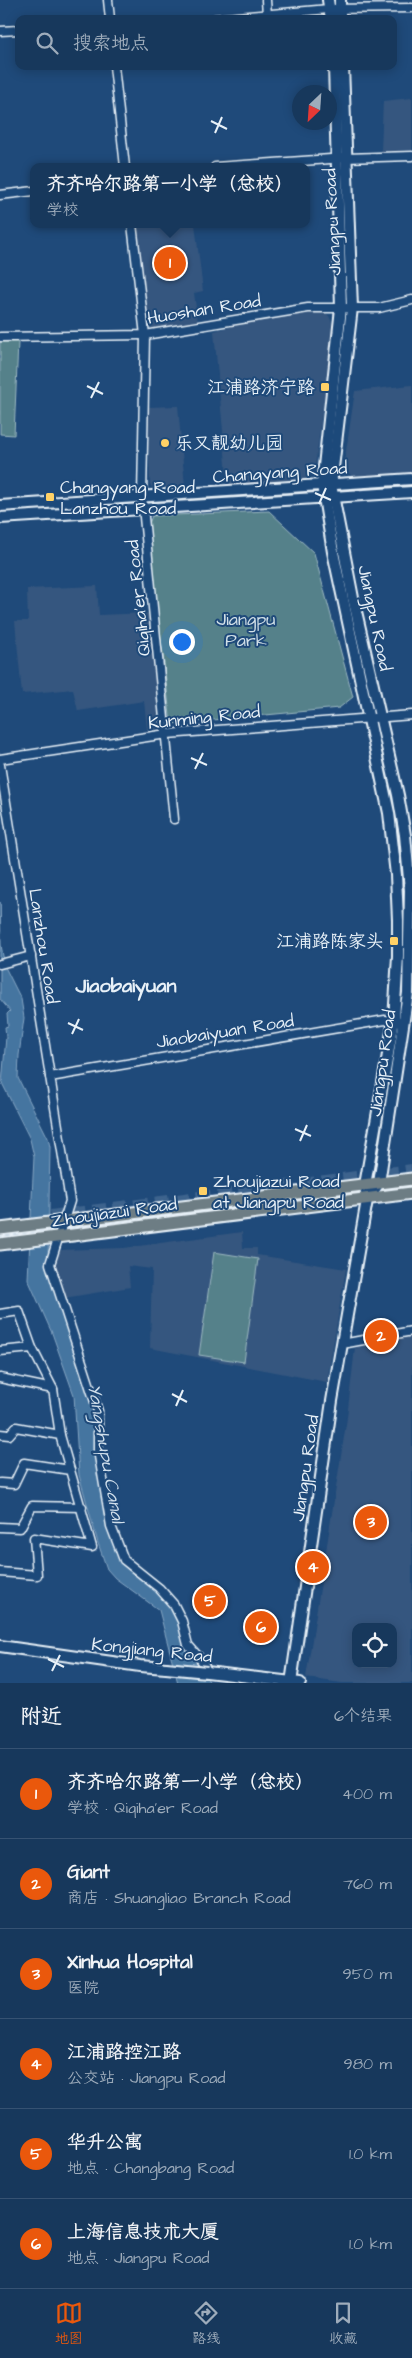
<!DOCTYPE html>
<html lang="zh">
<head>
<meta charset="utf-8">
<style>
	body { margin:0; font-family:"Architects Daughter","LXGW WenKai TC",sans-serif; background:#244365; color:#f1f3f6 }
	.controls { position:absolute; right:15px; bottom:15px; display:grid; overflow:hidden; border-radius:10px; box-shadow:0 2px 12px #0003 }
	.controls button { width:45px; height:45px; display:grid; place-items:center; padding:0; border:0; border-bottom:1px solid #365272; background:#17385c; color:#f1f3f6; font:25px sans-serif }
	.compass { position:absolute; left:292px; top:85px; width:45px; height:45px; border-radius:50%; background:#17385c; box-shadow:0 2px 12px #0003; rotate:205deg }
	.you { position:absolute; left:181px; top:641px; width:18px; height:18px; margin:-12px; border:4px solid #fff; border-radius:50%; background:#1a73e8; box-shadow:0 0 0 8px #1a73e833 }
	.badge { display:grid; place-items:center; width:32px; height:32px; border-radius:50%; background:#ea580c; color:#fff; font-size:16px; font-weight:700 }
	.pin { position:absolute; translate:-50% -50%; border:2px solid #fff; box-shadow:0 1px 5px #0006 }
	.popup { position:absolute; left:30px; top:163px; width:280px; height:65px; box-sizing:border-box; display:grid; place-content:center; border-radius:10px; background:#17385c; filter:drop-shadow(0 1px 4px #0005); font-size:16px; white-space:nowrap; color:#9eacbb }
	.popup b { font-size:19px; color:#f1f3f6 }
	.popup::after { content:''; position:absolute; left:50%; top:100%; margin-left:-10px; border:10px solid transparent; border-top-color:#17385c }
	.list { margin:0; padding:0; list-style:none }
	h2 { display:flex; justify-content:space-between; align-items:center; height:65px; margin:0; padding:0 20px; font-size:21px }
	h2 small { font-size:16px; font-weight:400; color:#9eacbb }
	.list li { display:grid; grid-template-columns:32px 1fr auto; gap:15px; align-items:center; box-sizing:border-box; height:90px; padding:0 20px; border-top:1px solid #365272 }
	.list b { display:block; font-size:19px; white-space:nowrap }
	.list p { margin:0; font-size:16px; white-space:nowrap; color:#9eacbb }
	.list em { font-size:16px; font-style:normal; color:#9eacbb }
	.icon { flex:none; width:28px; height:28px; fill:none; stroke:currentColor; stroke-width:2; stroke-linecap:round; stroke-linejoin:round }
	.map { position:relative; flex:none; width:412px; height:1683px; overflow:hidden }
	.search { position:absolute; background:#17385c; box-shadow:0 2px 12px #0003; left:15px; right:15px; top:15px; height:55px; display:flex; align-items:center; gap:12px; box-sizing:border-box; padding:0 18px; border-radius:10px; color:#9eacbb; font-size:19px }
	.sheet { height:605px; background:#17385c }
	nav { display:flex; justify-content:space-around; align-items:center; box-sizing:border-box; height:70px; border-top:1px solid #365272; background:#17385c; font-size:14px; color:#9eacbb }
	nav a { display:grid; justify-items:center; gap:2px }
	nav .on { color:#ea580c }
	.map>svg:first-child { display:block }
	.built { fill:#36577f; fill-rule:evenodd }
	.green { fill:#54818a; stroke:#9eb9c1 }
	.water { fill:#4474a0; stroke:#86a6c3 }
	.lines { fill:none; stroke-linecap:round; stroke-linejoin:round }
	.highway-tunnel { stroke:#3d638d; stroke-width:14; stroke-dasharray:14 7; stroke-linecap:butt }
	.street-casing { stroke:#e8f1f8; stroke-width:11 }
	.secondary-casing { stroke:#e8f1f8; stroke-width:14 }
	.primary-casing { stroke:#e8f1f8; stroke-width:15 }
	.street { stroke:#1f4a7a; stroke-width:8 }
	.secondary { stroke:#1f4a7a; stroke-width:10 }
	.primary { stroke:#6d7d84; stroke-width:11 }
	.secondary-bridge-casing { stroke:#e8f1f8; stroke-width:14; stroke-linecap:butt }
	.secondary-bridge { stroke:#1f4a7a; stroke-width:10 }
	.ticks { fill:none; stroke:#e8f1f8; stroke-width:2 }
	.poi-dot { fill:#ffd166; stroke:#1f4a7a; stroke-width:2 }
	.labels { text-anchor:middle; stroke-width:4; stroke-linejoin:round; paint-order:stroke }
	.street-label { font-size:18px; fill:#e8f1f8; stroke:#1f4a7a }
	.poi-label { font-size:18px; fill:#e8f1f8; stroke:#1f4a7a; text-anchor:start }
	.park-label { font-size:18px; fill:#d2e0e8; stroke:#1f4a7a }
	.water-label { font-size:19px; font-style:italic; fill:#cfdeeb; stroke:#1f4a7a }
	.quarter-label { font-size:20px; font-weight:bold; fill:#e8f1f8; stroke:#1f4a7a }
</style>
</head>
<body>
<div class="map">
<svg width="412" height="1683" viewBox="0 0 412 1683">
	<rect width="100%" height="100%" fill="#1f4a7a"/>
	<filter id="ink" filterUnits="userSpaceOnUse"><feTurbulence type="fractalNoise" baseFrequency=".02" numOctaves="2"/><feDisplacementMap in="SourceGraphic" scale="10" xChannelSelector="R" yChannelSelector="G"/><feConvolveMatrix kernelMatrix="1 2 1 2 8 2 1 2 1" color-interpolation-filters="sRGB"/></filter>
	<g filter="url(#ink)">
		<g class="built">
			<path d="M 412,98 L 412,150 L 381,152 L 383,101 Z"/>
			<path d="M 137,224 L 195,224 L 203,291 L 194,293 L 198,323 L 160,328 L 151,328 L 149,325 Z"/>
			<path d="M 315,311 L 324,312 L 329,316 L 334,327 L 315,467 L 304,481 L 293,484 L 228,486 L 214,331 L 247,322 Z"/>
			<path d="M 412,385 L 412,474 L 357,477 L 351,476 L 344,465 L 355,391 Z"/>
			<path d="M 178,406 L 185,487 L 153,489 L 150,484 L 148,407 Z"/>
			<path d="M 97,586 L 99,615 L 149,613 L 164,728 L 147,730 L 144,701 L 78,711 L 73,689 L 22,694 L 15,621 L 28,621 L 27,589 Z"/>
			<path d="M 242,1232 L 243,1248 L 257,1248 L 257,1255 L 346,1269 L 327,1382 L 150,1348 L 152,1269 L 128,1266 L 130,1287 L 64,1298 L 53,1268 L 60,1250 L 124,1248 Z"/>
			<path d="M 412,1336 L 412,1683 L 342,1683 L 306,1678 L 347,1418 L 355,1348 ZM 356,1627 L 393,1627 L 393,1664 L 356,1664 Z"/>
		</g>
		<g class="green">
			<path d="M 0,342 L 18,342 L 14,435 L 0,434 Z"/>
			<path d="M 269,511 L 314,553 L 353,697 L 339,708 L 171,724 L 148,526 L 152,516 Z"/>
			<path d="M 214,1252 L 258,1259 L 244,1362 L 199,1355 Z"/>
		</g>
		<path class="water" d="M 0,902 L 1,945 L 5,967 L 21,999 L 24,1018 L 19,1055 L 18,1078 L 48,1138 L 50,1147 L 48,1260 L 95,1411 L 96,1463 L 106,1516 L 123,1562 L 128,1570 L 152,1588 L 167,1602 L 176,1617 L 187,1647 L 210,1683 L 178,1683 L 159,1610 L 115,1578 L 107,1569 L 98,1543 L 79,1475 L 74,1395 L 52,1333 L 28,1279 L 34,1157 L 30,1139 L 2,1083 L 6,1037 L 5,1027 L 8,1026 L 7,1014 L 10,1011 L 0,999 Z"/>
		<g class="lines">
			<g class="highway-tunnel">
				<path d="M 318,1199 L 412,1186"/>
				<path d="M 51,1217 L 412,1171"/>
			</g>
			<g class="street-casing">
				<g id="street">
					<path d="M 108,0 L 110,19"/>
					<path d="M 266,0 L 267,15"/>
					<path d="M 215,19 L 329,9 L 412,8"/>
					<path d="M 0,31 L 19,30"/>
					<path d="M 114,66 L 125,167"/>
					<path d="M 215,167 L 345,158 L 412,156"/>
					<path d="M 0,195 L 34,191"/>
					<path d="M 132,224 L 145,335 L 142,497 L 174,819"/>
					<path d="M 0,337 L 145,335 L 308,308 L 379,308 L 412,300"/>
					<path d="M 0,759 L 167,734 L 412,715"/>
					<path d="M 0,765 L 70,1201 L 50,1264 L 98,1411 L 98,1450 L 111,1526 L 124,1560 L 159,1588 L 174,1605 L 182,1621 L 188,1645 L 203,1662 L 207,1672"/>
					<path d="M 0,964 L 31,956"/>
					<path d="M 50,1077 L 385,1020 L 398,1021"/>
					<path d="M 0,1314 L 19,1311 L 32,1348"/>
					<path d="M 342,1344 L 412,1331"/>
					<path d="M 0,1351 L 32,1348 L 53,1389"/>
					<path d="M 0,1378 L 53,1389 L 60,1435"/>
					<path d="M 0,1434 L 9,1435 L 16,1427 L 60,1435 L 70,1470"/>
					<path d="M 0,1483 L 14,1484 L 24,1463 L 70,1470 L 92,1547 L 34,1538 L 37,1575 L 0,1572"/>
					<path d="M 0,1527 L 20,1528 L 32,1506 L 82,1507"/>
				</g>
			</g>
			<g class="secondary-casing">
				<g id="secondary">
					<path d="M 328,0 L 331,19"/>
					<path d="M 340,0 L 340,19"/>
					<path d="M 343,66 L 352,308 L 331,485 L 353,598 L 398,795 L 405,835 L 410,890 L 408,993 L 379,1183 L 367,1200"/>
					<path d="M 0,506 L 412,479"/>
					<path d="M 0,518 L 412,492"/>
					<path d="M 0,1646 L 140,1666 L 166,1668"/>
					<path d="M 207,1672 L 300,1683"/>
					<path d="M 291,1683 L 332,1401 L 367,1200 L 365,1185 L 394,1020 L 398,956 L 398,920 L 396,875 L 389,813 L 333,552 L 322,485 L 341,308 L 334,66"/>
				</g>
			</g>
			<g class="primary-casing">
				<g id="primary">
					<path d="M 0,1229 L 412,1179"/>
					<path d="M 0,1244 L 412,1193"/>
				</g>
			</g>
			<use href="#street" class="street"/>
			<use href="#secondary" class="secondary"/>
			<use href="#primary" class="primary"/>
			<g class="secondary-bridge-casing">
				<path id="secondary-bridge" d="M 166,1668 L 207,1672"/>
			</g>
			<use href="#secondary-bridge" class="secondary-bridge"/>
		</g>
	</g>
	<path class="ticks" d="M 211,121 L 227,129M 215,133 L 222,117M 87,386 L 103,394M 91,398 L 99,382M 315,493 L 331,500M 319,504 L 326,488M 191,758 L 207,765M 195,769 L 203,753M 68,1023 L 83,1030M 72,1034 L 79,1019M 295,1129 L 311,1136M 300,1141 L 307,1125M 172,1394 L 187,1402M 176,1406 L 183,1390M 48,1659 L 64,1667M 52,1671 L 60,1655"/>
	<g class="poi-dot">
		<rect x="320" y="382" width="10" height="10" rx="2.5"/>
		<circle cx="165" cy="443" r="5"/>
		<rect x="45" y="492" width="10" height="10" rx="2.5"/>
		<rect x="389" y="936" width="10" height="10" rx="2.5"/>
		<rect x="198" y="1186" width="10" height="10" rx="2.5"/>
	</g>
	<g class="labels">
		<g class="street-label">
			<text transform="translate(332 222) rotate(-93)" y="6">Jiangpu Road</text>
			<text transform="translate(204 309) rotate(-9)" y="6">Huoshan Road</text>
			<text transform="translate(280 472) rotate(-4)" y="6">Changyang Road</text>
			<text transform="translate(138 598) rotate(-96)" y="6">Qiqiha'er Road</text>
			<text transform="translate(375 618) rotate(78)" y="6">Jiangpu Road</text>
			<text transform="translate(204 717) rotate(-6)" y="6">Kunming Road</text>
			<text transform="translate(44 946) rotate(81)" y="6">Lanzhou Road</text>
			<text transform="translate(225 1031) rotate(-9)" y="6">Jiaobaiyuan Road</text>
			<text transform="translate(382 1063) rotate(-82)" y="6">Jiangpu Road</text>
			<text transform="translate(114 1212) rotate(-8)" y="6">Zhoujiazui Road</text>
			<text transform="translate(305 1468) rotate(-82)" y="6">Jiangpu Road</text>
			<text transform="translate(152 1650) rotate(6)" y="6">Kongjiang Road</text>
		</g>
		<g class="poi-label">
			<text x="315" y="393" text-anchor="end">江浦路济宁路</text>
			<text x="175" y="449">乐又靓幼儿园</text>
			<text x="60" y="493">Changyang Road<tspan x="60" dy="21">Lanzhou Road</tspan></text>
			<text x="384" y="947" text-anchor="end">江浦路陈家头</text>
			<text x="213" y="1187">Zhoujiazui Road<tspan x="213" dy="21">at Jiangpu Road</tspan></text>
		</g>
		<g class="park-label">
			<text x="246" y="625">Jiangpu<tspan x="246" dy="21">Park</tspan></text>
		</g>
		<g class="water-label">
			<text transform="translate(107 1453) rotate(80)" y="7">Yangshupu Canal</text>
		</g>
		<g class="quarter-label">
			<text x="126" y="992">Jiaobaiyuan</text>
		</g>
	</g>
</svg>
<div class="controls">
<button><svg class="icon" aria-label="locate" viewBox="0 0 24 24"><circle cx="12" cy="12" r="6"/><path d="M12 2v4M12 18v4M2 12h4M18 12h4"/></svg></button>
</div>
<svg class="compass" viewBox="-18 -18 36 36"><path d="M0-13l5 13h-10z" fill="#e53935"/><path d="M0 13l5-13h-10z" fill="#9eacbb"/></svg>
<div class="you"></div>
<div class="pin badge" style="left:170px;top:263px">1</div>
<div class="popup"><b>齐齐哈尔路第一小学（总校）</b>学校</div>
<div class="pin badge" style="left:381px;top:1336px">2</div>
<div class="pin badge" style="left:371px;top:1522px">3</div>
<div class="pin badge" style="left:313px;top:1567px">4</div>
<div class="pin badge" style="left:210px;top:1601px">5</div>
<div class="pin badge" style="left:261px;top:1627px">6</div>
<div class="search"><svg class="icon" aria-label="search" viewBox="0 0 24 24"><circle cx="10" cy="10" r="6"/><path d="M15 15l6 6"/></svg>搜索地点</div>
</div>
<section class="sheet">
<h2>附近<small>6个结果</small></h2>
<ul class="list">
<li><span class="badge">1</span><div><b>齐齐哈尔路第一小学（总校）</b><p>学校 · Qiqiha'er Road</p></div><em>400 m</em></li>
<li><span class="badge">2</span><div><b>Giant</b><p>商店 · Shuangliao Branch Road</p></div><em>760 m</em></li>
<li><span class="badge">3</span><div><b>Xinhua Hospital</b><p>医院</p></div><em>950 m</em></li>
<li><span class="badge">4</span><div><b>江浦路控江路</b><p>公交站 · Jiangpu Road</p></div><em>980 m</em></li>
<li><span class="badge">5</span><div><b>华升公寓</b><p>地点 · Changbang Road</p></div><em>1.0 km</em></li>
<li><span class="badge">6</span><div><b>上海信息技术大厦</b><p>地点 · Jiangpu Road</p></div><em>1.0 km</em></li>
</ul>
</section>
<nav>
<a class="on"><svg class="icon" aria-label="map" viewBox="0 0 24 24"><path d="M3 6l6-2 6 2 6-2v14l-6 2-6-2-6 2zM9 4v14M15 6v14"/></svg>地图</a>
<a><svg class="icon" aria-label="directions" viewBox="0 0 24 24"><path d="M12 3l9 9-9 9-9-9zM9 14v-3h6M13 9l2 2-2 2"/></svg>路线</a>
<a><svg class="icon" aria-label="saved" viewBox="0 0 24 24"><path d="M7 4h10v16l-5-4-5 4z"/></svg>收藏</a>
</nav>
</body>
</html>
